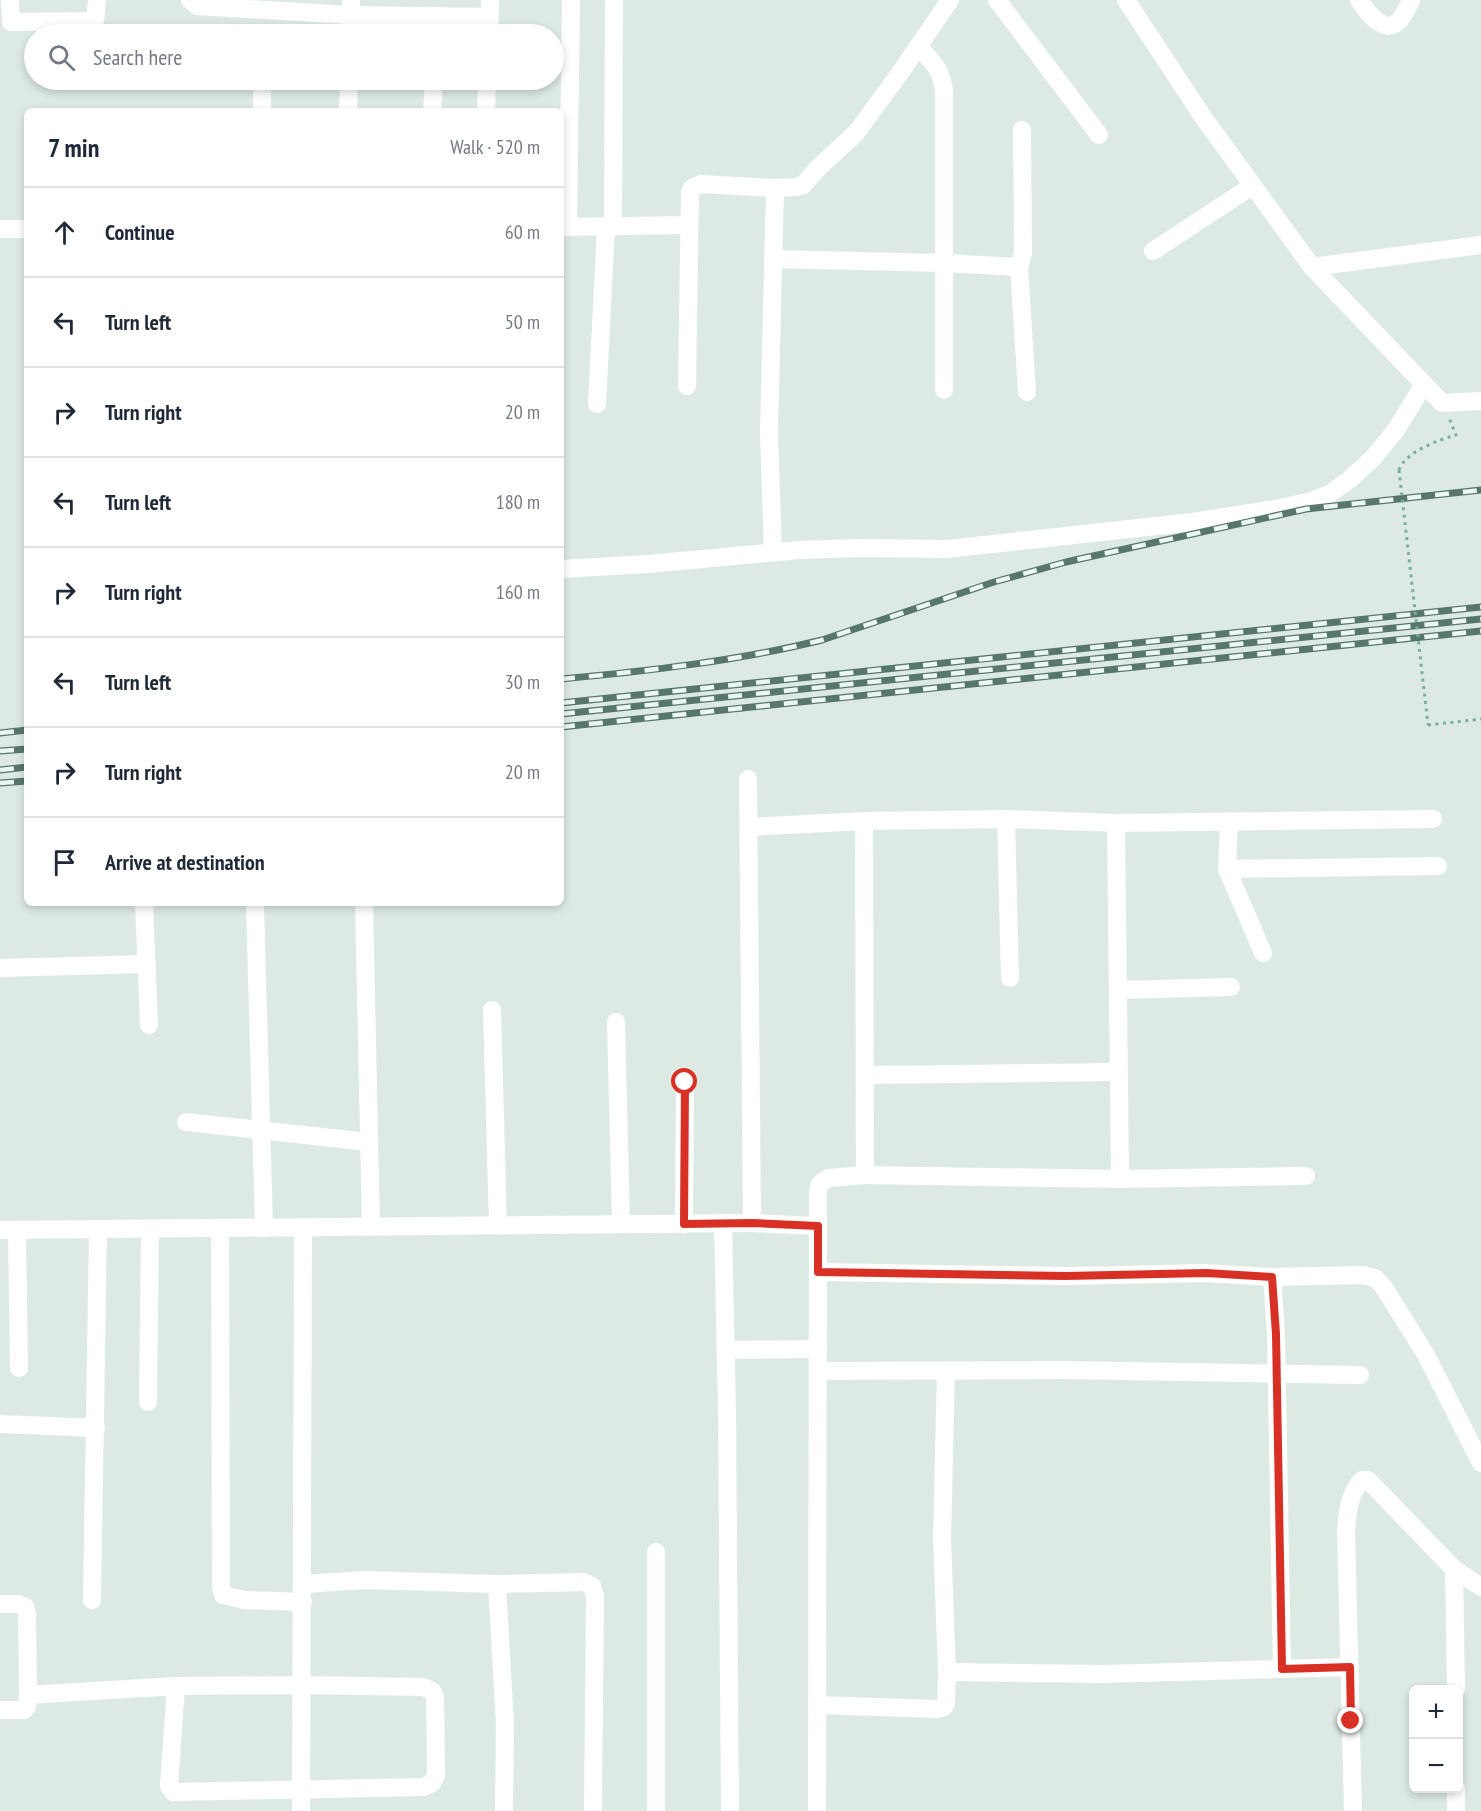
<!DOCTYPE html>
<html lang="en">
<head>
<meta charset="utf-8">
<style>
	body { margin:0; font-family:"PT Sans Narrow",sans-serif; background:#f6f6f7; color:#1f2937 }
	.controls { position:absolute; right:18px; bottom:18px; display:grid; overflow:hidden; border-radius:9px; box-shadow:0 3px 9px #0003 }
	.controls button { width:54px; height:54px; display:grid; place-items:center; padding:0; border:0; border-bottom:2px solid #e0e1e3; background:#fff; color:#1f2937; font:30px sans-serif }
	.stop { position:absolute; width:18px; height:18px; margin:-14px; border:4px solid #d93025; border-radius:50%; background:#fff }
	.stop.end { background:#d93025; border-color:#fff; box-shadow:0 2px 6px #0008 }
	.list { margin:0; padding:0; list-style:none }
	h2 { display:flex; justify-content:space-between; align-items:center; height:78px; margin:0; padding:0 24px; font-size:26px }
	h2 small { font-size:20px; font-weight:400; color:#747a83 }
	.list li { display:grid; grid-template-columns:39px 1fr auto; gap:18px; align-items:center; box-sizing:border-box; height:90px; padding:0 24px; border-top:2px solid #e0e1e3 }
	.list b { display:block; font-size:22px; white-space:nowrap }
	.list em { font-size:20px; font-style:normal; color:#747a83 }
	.icon { flex:none; width:33px; height:33px; fill:none; stroke:currentColor; stroke-width:2; stroke-linecap:round; stroke-linejoin:round }
	.map { position:relative; flex:none; width:1481px; height:1811px; overflow:hidden }
	.search { position:absolute; background:#fff; box-shadow:0 3px 9px #0003; left:24px; top:24px; width:540px; height:66px; display:flex; align-items:center; gap:15px; box-sizing:border-box; padding:0 21px; border-radius:33px; color:#747a83; font-size:22px }
	.panel { position:absolute; background:#fff; box-shadow:0 3px 9px #0003; left:24px; top:108px; width:540px; height:798px; border-radius:9px }
	.map>svg:first-child { display:block }
	.lines { fill:none; stroke-linecap:round; stroke-linejoin:round }
	.path { stroke:#7ab09a; stroke-width:3; stroke-dasharray:3 4.5; stroke-linecap:butt }
	.minor { stroke:#fff; stroke-width:18 }
	.rail-casing { stroke:#57776b; stroke-width:7 }
	.rail { stroke:#edf7f1; stroke-width:4.5; stroke-dasharray:14; stroke-linecap:butt }
	.path-bridge { stroke:#7ab09a; stroke-width:3; stroke-dasharray:3 4.5; stroke-linecap:butt }
	.route { stroke:#d93025; stroke-width:8 }
</style>
</head>
<body>
<div class="map">
<svg width="1481" height="1811" viewBox="0 0 1481 1811">
	<rect width="100%" height="100%" fill="#ddeae3"/>
	<g class="lines">
		<g class="path">
			<path d="M 1399,470 C 1405,452 1438,440 1456,435 L 1449,418"/>
			<path d="M 1428,725 L 1481,719"/>
		</g>
		<g class="minor">
			<path d="M 10,0 L 11,22 L 95,21 L 97,0"/>
			<path d="M 190,0 L 197,6 L 351,15 L 490,17"/>
			<path d="M 997,0 L 1099,135"/>
			<path d="M 1126,0 L 1203,117 L 1312,267 L 1442,403 L 1481,401"/>
			<path d="M 1359,0 C 1366,11 1384,36 1399,21 C 1404,15 1408,7 1411,0"/>
			<path d="M 351,34 L 351,0"/>
			<path d="M 489,34 L 490,0"/>
			<path d="M 918,46 C 933,63 942,69 944,93 L 944,390"/>
			<path d="M 262,111 L 262,92"/>
			<path d="M 348,111 L 349,80"/>
			<path d="M 432,111 L 434,80"/>
			<path d="M 486,111 L 487,80"/>
			<path d="M 561,227 L 689,225"/>
			<path d="M 568,227 L 571,2"/>
			<path d="M 613,227 L 614,0"/>
			<path d="M 0,229 L 27,229"/>
			<path d="M 1153,251 L 1252,186"/>
			<path d="M 773,259 L 944,263 L 1019,267 L 1023,253 L 1022,130"/>
			<path d="M 1019,267 L 1027,392"/>
			<path d="M 1312,267 L 1481,245"/>
			<path d="M 687,386 L 690,192 L 692,188 L 701,184 L 775,188 L 796,187 L 803,185 L 819,167 L 856,133 L 900,73 L 950,0"/>
			<path d="M 597,404 L 606,227"/>
			<path d="M 773,552 L 769,432 L 775,188"/>
			<path d="M 561,569 L 648,564 L 799,550 L 857,548 L 947,549 L 1193,522 L 1281,508 L 1312,501 L 1331,493 L 1349,480 L 1373,458 L 1396,430 L 1424,384"/>
			<path d="M 1006,819 L 1010,978"/>
			<path d="M 1229,822 L 1227,869 L 1263,953"/>
			<path d="M 1116,823 L 1120,1179"/>
			<path d="M 749,827 L 864,821 L 1006,819 L 1116,823 L 1433,819"/>
			<path d="M 1227,869 L 1438,866"/>
			<path d="M 144,903 L 149,1025"/>
			<path d="M 364,903 L 371,1227"/>
			<path d="M 255,905 L 264,1228"/>
			<path d="M 0,968 L 147,964"/>
			<path d="M 1118,990 L 1231,987"/>
			<path d="M 492,1010 L 498,1226"/>
			<path d="M 616,1022 L 621,1224"/>
			<path d="M 865,1075 L 1119,1072"/>
			<path d="M 186,1122 L 369,1142"/>
			<path d="M 864,1175 L 1120,1179 L 1306,1176"/>
			<path d="M 752,1223 L 818,1226"/>
			<path d="M 684,1224 L 685,1082"/>
			<path d="M 723,1224 L 727,1413 L 730,1811"/>
			<path d="M 220,1228 L 221,1586 L 223,1595 L 244,1600 L 303,1602"/>
			<path d="M 0,1230 L 752,1223 L 748,779"/>
			<path d="M 17,1230 L 19,1368"/>
			<path d="M 818,1272 L 1066,1276 L 1206,1273 L 1272,1277 L 1276,1334 L 1282,1669"/>
			<path d="M 1272,1277 L 1363,1275 L 1375,1278 L 1383,1286 L 1426,1355 L 1481,1463"/>
			<path d="M 726,1350 L 818,1349"/>
			<path d="M 818,1371 L 1064,1370 L 1360,1375"/>
			<path d="M 148,1402 L 150,1229"/>
			<path d="M 0,1424 L 96,1428"/>
			<path d="M 656,1552 L 656,1811"/>
			<path d="M 1454,1569 L 1456,1690"/>
			<path d="M 303,1584 L 366,1580 L 497,1584 L 583,1582 L 592,1586 L 595,1596 L 593,1811"/>
			<path d="M 497,1584 L 505,1725 L 504,1811"/>
			<path d="M 92,1600 L 98,1230"/>
			<path d="M 0,1604 L 18,1604 L 25,1607 L 27,1614 L 28,1695"/>
			<path d="M 947,1672 L 1103,1674 L 1350,1667"/>
			<path d="M 817,1705 L 937,1709 L 944,1707 L 946,1703 L 947,1672 L 942,1539 L 946,1371"/>
			<path d="M 0,1710 L 24,1710 L 27,1706 L 28,1695 L 176,1686 L 302,1685 L 424,1687 L 432,1691 L 435,1697 L 436,1775 L 432,1783 L 424,1787 L 173,1792 L 169,1786 L 176,1686"/>
			<path d="M 1456,1788 L 1456,1811"/>
			<path d="M 301,1811 L 303,1228"/>
			<path d="M 817,1811 L 818,1191 L 820,1184 L 828,1178 L 865,1175 L 864,821"/>
			<path d="M 1353,1811 L 1346,1532 C 1347,1515 1349,1493 1362,1480 L 1368,1480 L 1454,1569 L 1481,1587"/>
		</g>
		<g class="rail-casing">
			<g id="rail">
				<path d="M 561,679 C 648,671 737,661 822,640 L 994,582 L 1066,562 L 1306,509 L 1481,490"/>
				<path d="M 561,703 L 1481,607"/>
				<path d="M 561,714 L 1481,619"/>
				<path d="M 561,727 L 1481,631"/>
				<path d="M 0,733 L 27,730"/>
				<path d="M 0,751 L 27,749"/>
				<path d="M 0,770 L 27,767"/>
				<path d="M 0,783 L 27,781"/>
			</g>
		</g>
		<use href="#rail" class="rail"/>
		<path class="path-bridge" d="M 1399,470 L 1428,725"/>
	</g>
	<g class="lines">
		<path class="route" d="M 685,1082 L 684,1224 L 752,1223 L 818,1226 L 818,1272 L 1066,1276 L 1206,1273 L 1272,1277 L 1276,1334 L 1282,1669 L 1350,1667 L 1351,1721"/>
	</g>
</svg>
<div class="controls">
<button>+</button>
<button>−</button>
</div>
<div class="stop" style="left:685px;top:1082px"></div>
<div class="stop end" style="left:1351px;top:1721px"></div>
<div class="search"><svg class="icon" aria-label="search" viewBox="0 0 24 24"><circle cx="10" cy="10" r="6"/><path d="M15 15l6 6"/></svg>Search here</div>
<section class="panel">
<h2>7 min<small>Walk · 520 m</small></h2>
<ul class="list">
<li><svg class="icon" aria-label="ahead" viewBox="0 0 24 24"><path d="M12 20V5M6 11l6-6 6 6"/></svg><div><b>Continue</b></div><em>60 m</em></li>
<li><svg class="icon" aria-label="left" viewBox="0 0 24 24"><path d="M17 20v-9H6M10 6l-5 5 5 5"/></svg><div><b>Turn left</b></div><em>50 m</em></li>
<li><svg class="icon" aria-label="right" viewBox="0 0 24 24"><path d="M7 20v-9h11M14 6l5 5-5 5"/></svg><div><b>Turn right</b></div><em>20 m</em></li>
<li><svg class="icon" aria-label="left" viewBox="0 0 24 24"><path d="M17 20v-9H6M10 6l-5 5 5 5"/></svg><div><b>Turn left</b></div><em>180 m</em></li>
<li><svg class="icon" aria-label="right" viewBox="0 0 24 24"><path d="M7 20v-9h11M14 6l5 5-5 5"/></svg><div><b>Turn right</b></div><em>160 m</em></li>
<li><svg class="icon" aria-label="left" viewBox="0 0 24 24"><path d="M17 20v-9H6M10 6l-5 5 5 5"/></svg><div><b>Turn left</b></div><em>30 m</em></li>
<li><svg class="icon" aria-label="right" viewBox="0 0 24 24"><path d="M7 20v-9h11M14 6l5 5-5 5"/></svg><div><b>Turn right</b></div><em>20 m</em></li>
<li><svg class="icon" aria-label="arrive" viewBox="0 0 24 24"><path d="M6 21V4h12l-3 4 3 4H6"/></svg><div><b>Arrive at destination</b></div></li>
</ul>
</section>
</div>
</body>
</html>
